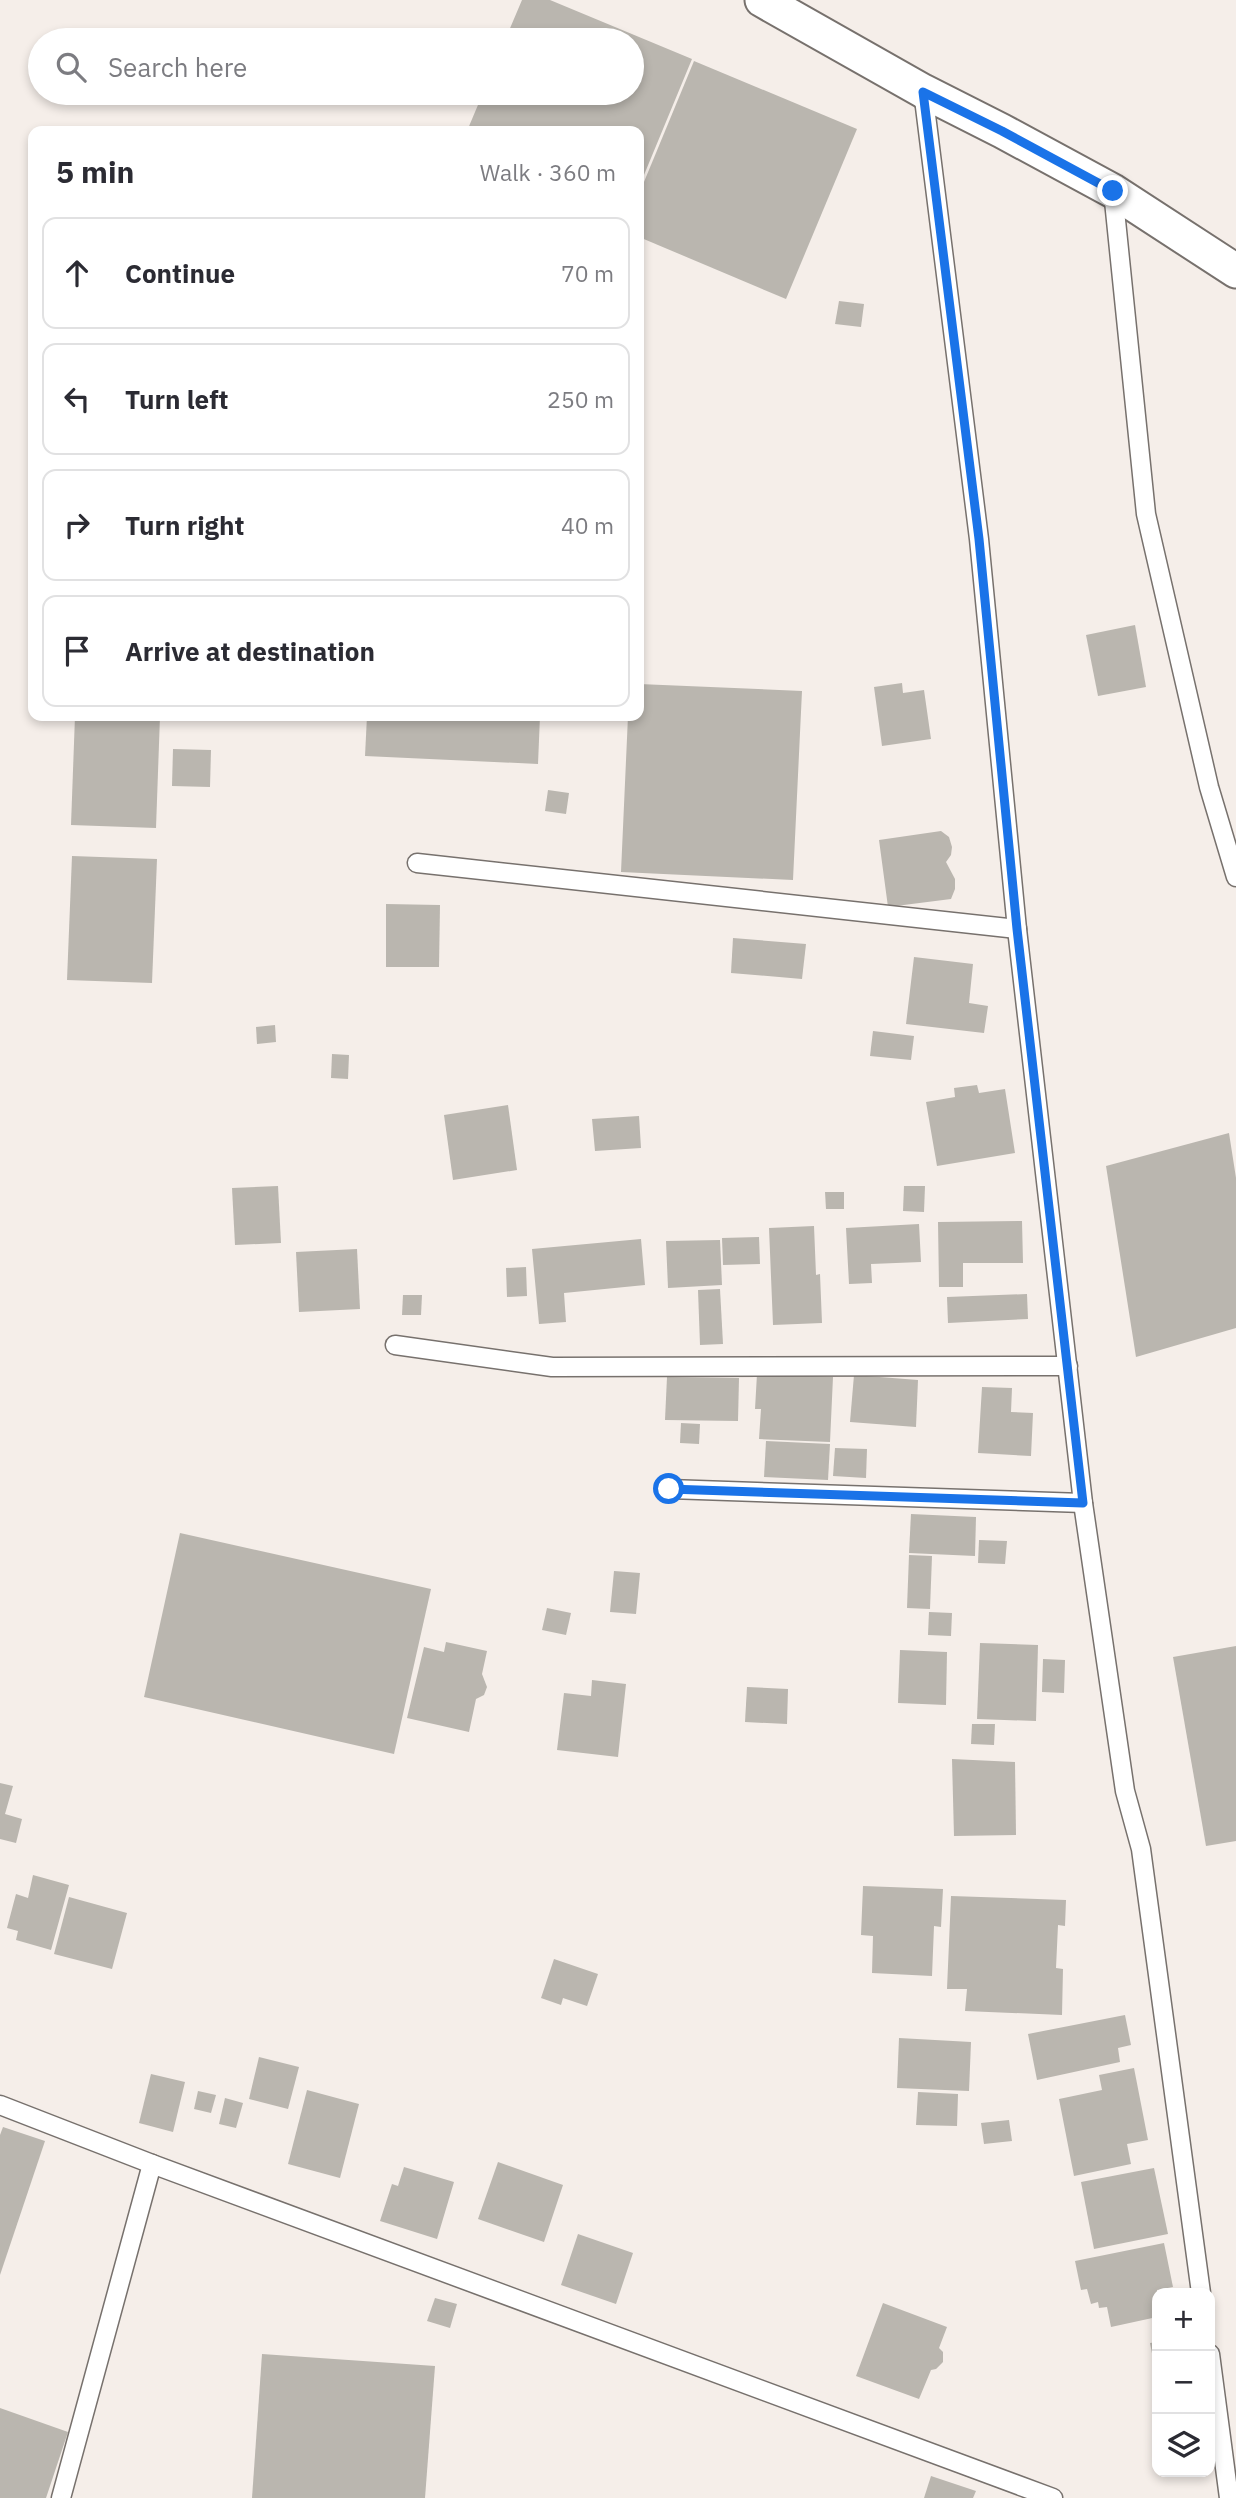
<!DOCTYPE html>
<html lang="en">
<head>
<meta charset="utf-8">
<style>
	body { margin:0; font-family:"IBM Plex Sans",sans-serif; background:#f2f2f3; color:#2b2b33 }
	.controls { position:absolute; right:21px; bottom:21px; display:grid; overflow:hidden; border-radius:14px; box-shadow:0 4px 10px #0003 }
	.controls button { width:63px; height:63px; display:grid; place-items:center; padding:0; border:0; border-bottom:2px solid #e1e1e2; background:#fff; color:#2b2b33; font:35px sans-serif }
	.stop { position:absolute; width:21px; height:21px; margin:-16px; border:5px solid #1a73e8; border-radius:50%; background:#fff }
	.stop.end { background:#1a73e8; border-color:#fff; box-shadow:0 2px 7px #0008 }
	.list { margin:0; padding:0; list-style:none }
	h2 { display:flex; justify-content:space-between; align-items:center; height:91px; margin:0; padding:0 28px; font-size:30px }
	h2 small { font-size:23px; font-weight:400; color:#7c7c81 }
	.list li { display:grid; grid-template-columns:46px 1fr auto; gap:21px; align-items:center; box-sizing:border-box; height:112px; margin:0 14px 14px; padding:0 14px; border:2px solid #e1e1e2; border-radius:14px }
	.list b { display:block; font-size:26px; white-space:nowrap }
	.list em { font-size:23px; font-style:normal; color:#7c7c81 }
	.icon { flex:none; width:38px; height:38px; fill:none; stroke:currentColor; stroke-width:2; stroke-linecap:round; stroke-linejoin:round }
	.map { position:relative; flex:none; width:1236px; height:2498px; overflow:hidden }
	.search { position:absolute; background:#fff; box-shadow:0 4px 10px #0003; left:28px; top:28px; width:616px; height:77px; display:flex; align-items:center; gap:18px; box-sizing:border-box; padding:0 24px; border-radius:38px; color:#7c7c81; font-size:26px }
	.panel { position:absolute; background:#fff; box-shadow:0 4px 10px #0003; left:28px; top:126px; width:616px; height:595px; border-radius:14px }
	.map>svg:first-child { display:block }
	.building { fill:#bab6af }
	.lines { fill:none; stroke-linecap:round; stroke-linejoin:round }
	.lane-casing { stroke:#77716d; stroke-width:21 }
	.street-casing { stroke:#77716d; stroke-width:37 }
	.lane { stroke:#fff; stroke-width:18 }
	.street { stroke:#fff; stroke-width:33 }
	.route { stroke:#1a73e8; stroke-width:9 }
</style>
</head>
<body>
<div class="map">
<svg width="1236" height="2498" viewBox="0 0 1236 2498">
	<rect width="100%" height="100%" fill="#f5eee9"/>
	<g class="building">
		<path d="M 522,0 L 550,0 L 692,59 L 639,187 L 639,131 L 467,131 L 483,93 L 632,93 L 632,40 L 505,40 Z"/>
		<path d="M 694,61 L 857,129 L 786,299 L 639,237 L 639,194 Z"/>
		<path d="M 839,301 L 864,304 L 861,327 L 835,324 Z"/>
		<path d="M 1135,625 L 1146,687 L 1098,696 L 1086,635 Z"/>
		<path d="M 902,683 L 903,693 L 924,690 L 931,739 L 882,746 L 874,687 Z"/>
		<path d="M 639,684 L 802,691 L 793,880 L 621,872 L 628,716 L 639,716 Z"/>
		<path d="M 75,716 L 160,716 L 156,828 L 71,825 Z"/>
		<path d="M 367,716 L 540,716 L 538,764 L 365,756 Z"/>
		<path d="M 173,749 L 211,750 L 210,787 L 172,786 Z"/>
		<path d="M 548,790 L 569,793 L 566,814 L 545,811 Z"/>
		<path d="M 941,831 L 949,837 L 952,847 L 951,855 L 946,862 L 955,879 L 955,889 L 951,899 L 888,907 L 879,840 Z"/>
		<path d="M 72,856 L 157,859 L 152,983 L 67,980 Z"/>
		<path d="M 386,904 L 440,905 L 439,967 L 386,967 Z"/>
		<path d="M 733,938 L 806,944 L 802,979 L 731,973 Z"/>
		<path d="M 914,957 L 973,964 L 969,1003 L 988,1006 L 984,1033 L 906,1024 Z"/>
		<path d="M 275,1025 L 276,1042 L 257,1044 L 256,1027 Z"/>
		<path d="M 873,1031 L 914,1036 L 911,1060 L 870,1056 Z"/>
		<path d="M 332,1054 L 349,1055 L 348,1079 L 331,1078 Z"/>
		<path d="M 977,1085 L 979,1093 L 1005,1089 L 1015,1153 L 937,1166 L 926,1102 L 955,1097 L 954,1088 Z"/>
		<path d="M 508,1105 L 517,1170 L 453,1180 L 444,1115 Z"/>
		<path d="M 639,1116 L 641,1148 L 595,1151 L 592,1119 Z"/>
		<path d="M 1229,1133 L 1236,1178 L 1236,1328 L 1136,1357 L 1106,1166 Z"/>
		<path d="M 278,1186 L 281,1243 L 235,1245 L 232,1188 Z"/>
		<path d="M 904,1186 L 925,1186 L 924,1212 L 903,1211 Z"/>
		<path d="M 825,1192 L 844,1192 L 844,1209 L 826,1209 Z"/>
		<path d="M 1022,1221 L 1023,1263 L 963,1263 L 963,1287 L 939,1287 L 938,1222 Z"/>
		<path d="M 919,1224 L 921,1262 L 871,1264 L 872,1283 L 849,1284 L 846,1228 Z"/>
		<path d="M 814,1226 L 816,1275 L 820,1274 L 822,1323 L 773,1325 L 769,1228 Z"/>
		<path d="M 759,1237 L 760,1264 L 723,1265 L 722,1238 Z"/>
		<path d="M 641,1239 L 645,1285 L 564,1293 L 566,1322 L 539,1324 L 532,1249 Z"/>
		<path d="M 720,1240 L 722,1285 L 668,1288 L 666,1241 Z"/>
		<path d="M 357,1249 L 360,1309 L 299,1312 L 296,1252 Z"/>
		<path d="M 526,1267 L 527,1296 L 507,1297 L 506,1268 Z"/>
		<path d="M 720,1289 L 723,1344 L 700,1345 L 698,1290 Z"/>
		<path d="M 1027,1294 L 1028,1319 L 948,1323 L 947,1297 Z"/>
		<path d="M 403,1295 L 422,1295 L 421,1315 L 402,1315 Z"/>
		<path d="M 757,1374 L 833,1377 L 830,1442 L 759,1439 L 761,1409 L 755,1409 Z"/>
		<path d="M 854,1375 L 918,1380 L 916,1427 L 850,1422 Z"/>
		<path d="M 667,1377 L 739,1378 L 738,1421 L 665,1420 Z"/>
		<path d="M 982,1387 L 1012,1388 L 1011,1412 L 1033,1413 L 1031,1456 L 978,1453 Z"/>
		<path d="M 681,1423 L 700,1424 L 699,1444 L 680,1443 Z"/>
		<path d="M 766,1441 L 830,1444 L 828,1480 L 764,1477 Z"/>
		<path d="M 835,1448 L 867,1449 L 866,1478 L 833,1476 Z"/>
		<path d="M 911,1514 L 976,1517 L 975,1556 L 909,1553 Z"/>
		<path d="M 180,1533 L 431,1589 L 394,1754 L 144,1697 Z"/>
		<path d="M 979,1540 L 1007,1541 L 1005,1564 L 978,1563 Z"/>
		<path d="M 909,1555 L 932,1556 L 930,1609 L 907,1608 Z"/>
		<path d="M 614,1571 L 640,1573 L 636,1614 L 610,1612 Z"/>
		<path d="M 547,1608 L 571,1613 L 566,1635 L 542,1630 Z"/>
		<path d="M 929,1612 L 952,1613 L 951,1636 L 928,1635 Z"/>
		<path d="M 446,1642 L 487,1651 L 482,1674 L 487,1687 L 484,1695 L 476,1699 L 469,1732 L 407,1718 L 424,1647 L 444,1652 Z"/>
		<path d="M 980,1643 L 1038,1645 L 1036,1721 L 977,1719 Z"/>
		<path d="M 1236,1646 L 1236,1841 L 1206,1846 L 1173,1657 Z"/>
		<path d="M 900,1650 L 947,1652 L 946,1705 L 898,1703 Z"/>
		<path d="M 1043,1659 L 1065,1660 L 1064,1693 L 1042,1692 Z"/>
		<path d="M 592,1680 L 626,1684 L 618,1757 L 557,1750 L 564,1693 L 591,1696 Z"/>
		<path d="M 747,1687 L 788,1689 L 787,1724 L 745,1722 Z"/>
		<path d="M 972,1724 L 995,1724 L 994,1745 L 971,1744 Z"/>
		<path d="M 952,1759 L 1015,1762 L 1016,1835 L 954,1836 Z"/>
		<path d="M 0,1783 L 13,1786 L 5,1814 L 22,1819 L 16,1843 L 0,1839 Z"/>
		<path d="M 33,1875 L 69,1885 L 51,1950 L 16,1940 L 18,1931 L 7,1928 L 16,1894 L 28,1898 Z"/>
		<path d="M 863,1886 L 943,1889 L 941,1927 L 934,1926 L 932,1976 L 872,1973 L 873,1936 L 861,1935 Z"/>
		<path d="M 951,1896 L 1066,1900 L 1065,1926 L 1058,1925 L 1056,1968 L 1063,1969 L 1062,2015 L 965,2011 L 967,1989 L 947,1989 Z"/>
		<path d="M 69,1897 L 127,1913 L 112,1969 L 54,1954 Z"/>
		<path d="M 554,1959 L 598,1974 L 587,2006 L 563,1998 L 561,2005 L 541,1998 Z"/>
		<path d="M 1125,2015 L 1131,2045 L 1118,2048 L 1120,2062 L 1037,2080 L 1028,2034 Z"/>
		<path d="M 899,2038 L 971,2042 L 969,2091 L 897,2088 Z"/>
		<path d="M 259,2057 L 299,2067 L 288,2109 L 249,2099 Z"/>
		<path d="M 1134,2068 L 1148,2140 L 1127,2144 L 1131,2164 L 1074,2176 L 1059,2099 L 1102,2090 L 1099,2075 Z"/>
		<path d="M 151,2074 L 185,2082 L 173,2132 L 139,2123 Z"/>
		<path d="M 307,2090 L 359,2104 L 340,2178 L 288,2164 Z"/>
		<path d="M 198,2091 L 216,2095 L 211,2113 L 194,2109 Z"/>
		<path d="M 918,2092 L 958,2094 L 957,2126 L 916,2125 Z"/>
		<path d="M 225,2098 L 243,2103 L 236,2128 L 219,2124 Z"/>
		<path d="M 1009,2120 L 1012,2141 L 984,2144 L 981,2123 Z"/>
		<path d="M 3,2127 L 45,2141 L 0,2275 L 0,2135 Z"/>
		<path d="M 498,2162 L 563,2185 L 544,2242 L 478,2219 Z"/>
		<path d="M 404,2167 L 454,2182 L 437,2239 L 380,2221 L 392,2184 L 398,2186 Z"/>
		<path d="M 1154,2168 L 1168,2234 L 1094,2249 L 1081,2182 Z"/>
		<path d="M 578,2234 L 633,2253 L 616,2304 L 561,2285 Z"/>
		<path d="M 1164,2243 L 1173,2287 L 1157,2290 L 1157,2317 L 1111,2327 L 1107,2307 L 1099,2308 L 1098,2302 L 1091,2304 L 1087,2289 L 1081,2290 L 1075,2261 Z"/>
		<path d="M 435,2298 L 457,2304 L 450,2328 L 427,2321 Z"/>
		<path d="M 883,2303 L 947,2327 L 939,2348 L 943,2352 L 943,2362 L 936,2369 L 931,2370 L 919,2399 L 856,2376 Z"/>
		<path d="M 1157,2342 L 1157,2374 L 1156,2374 L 1150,2343 Z"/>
		<path d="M 262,2354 L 435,2366 L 425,2498 L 252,2498 Z"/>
		<path d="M 0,2408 L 68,2432 L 46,2498 L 0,2498 Z"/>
		<path d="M 931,2476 L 976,2491 L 973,2498 L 924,2498 Z"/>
	</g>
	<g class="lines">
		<g class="lane-casing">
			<g id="lane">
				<path d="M 923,91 L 979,539 L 1017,929 L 1083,1503 L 1125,1791 L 1141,1849 L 1201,2293"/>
				<path d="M 1113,191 L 1146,514 L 1209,787 L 1236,877"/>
				<path d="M 417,863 L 1017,929"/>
				<path d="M 395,1345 L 552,1367 L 1068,1366"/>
				<path d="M 669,1489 L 1083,1503"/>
				<path d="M 0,2105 L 152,2164 L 1053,2498"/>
				<path d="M 1210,2354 L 1229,2498"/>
				<path d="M 61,2498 L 152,2164"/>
			</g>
		</g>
		<g class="street-casing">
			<path id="street" d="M 762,0 L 923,91 L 1002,131 L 1113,191 L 1236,271"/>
		</g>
		<use href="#lane" class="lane"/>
		<use href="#street" class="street"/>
	</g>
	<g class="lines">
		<path class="route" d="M 669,1489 L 1083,1503 L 1017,929 L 979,539 L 923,92 L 1002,131 L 1113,191"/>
	</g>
</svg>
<div class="controls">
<button>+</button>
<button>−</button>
<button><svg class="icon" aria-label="layers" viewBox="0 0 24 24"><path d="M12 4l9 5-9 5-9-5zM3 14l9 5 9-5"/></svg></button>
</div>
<div class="stop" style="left:669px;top:1489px"></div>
<div class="stop end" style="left:1113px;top:191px"></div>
<div class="search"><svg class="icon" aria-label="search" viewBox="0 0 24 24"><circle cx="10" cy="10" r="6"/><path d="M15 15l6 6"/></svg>Search here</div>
<section class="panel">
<h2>5 min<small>Walk · 360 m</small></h2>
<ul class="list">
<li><svg class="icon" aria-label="ahead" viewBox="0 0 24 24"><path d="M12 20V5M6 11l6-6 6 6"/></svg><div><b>Continue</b></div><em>70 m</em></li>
<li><svg class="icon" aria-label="left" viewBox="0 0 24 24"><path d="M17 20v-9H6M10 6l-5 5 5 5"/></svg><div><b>Turn left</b></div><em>250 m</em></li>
<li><svg class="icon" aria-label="right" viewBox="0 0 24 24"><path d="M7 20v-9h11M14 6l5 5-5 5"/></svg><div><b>Turn right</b></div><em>40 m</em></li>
<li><svg class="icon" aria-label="arrive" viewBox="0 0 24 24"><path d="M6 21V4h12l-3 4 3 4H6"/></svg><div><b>Arrive at destination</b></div></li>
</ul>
</section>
</div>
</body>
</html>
